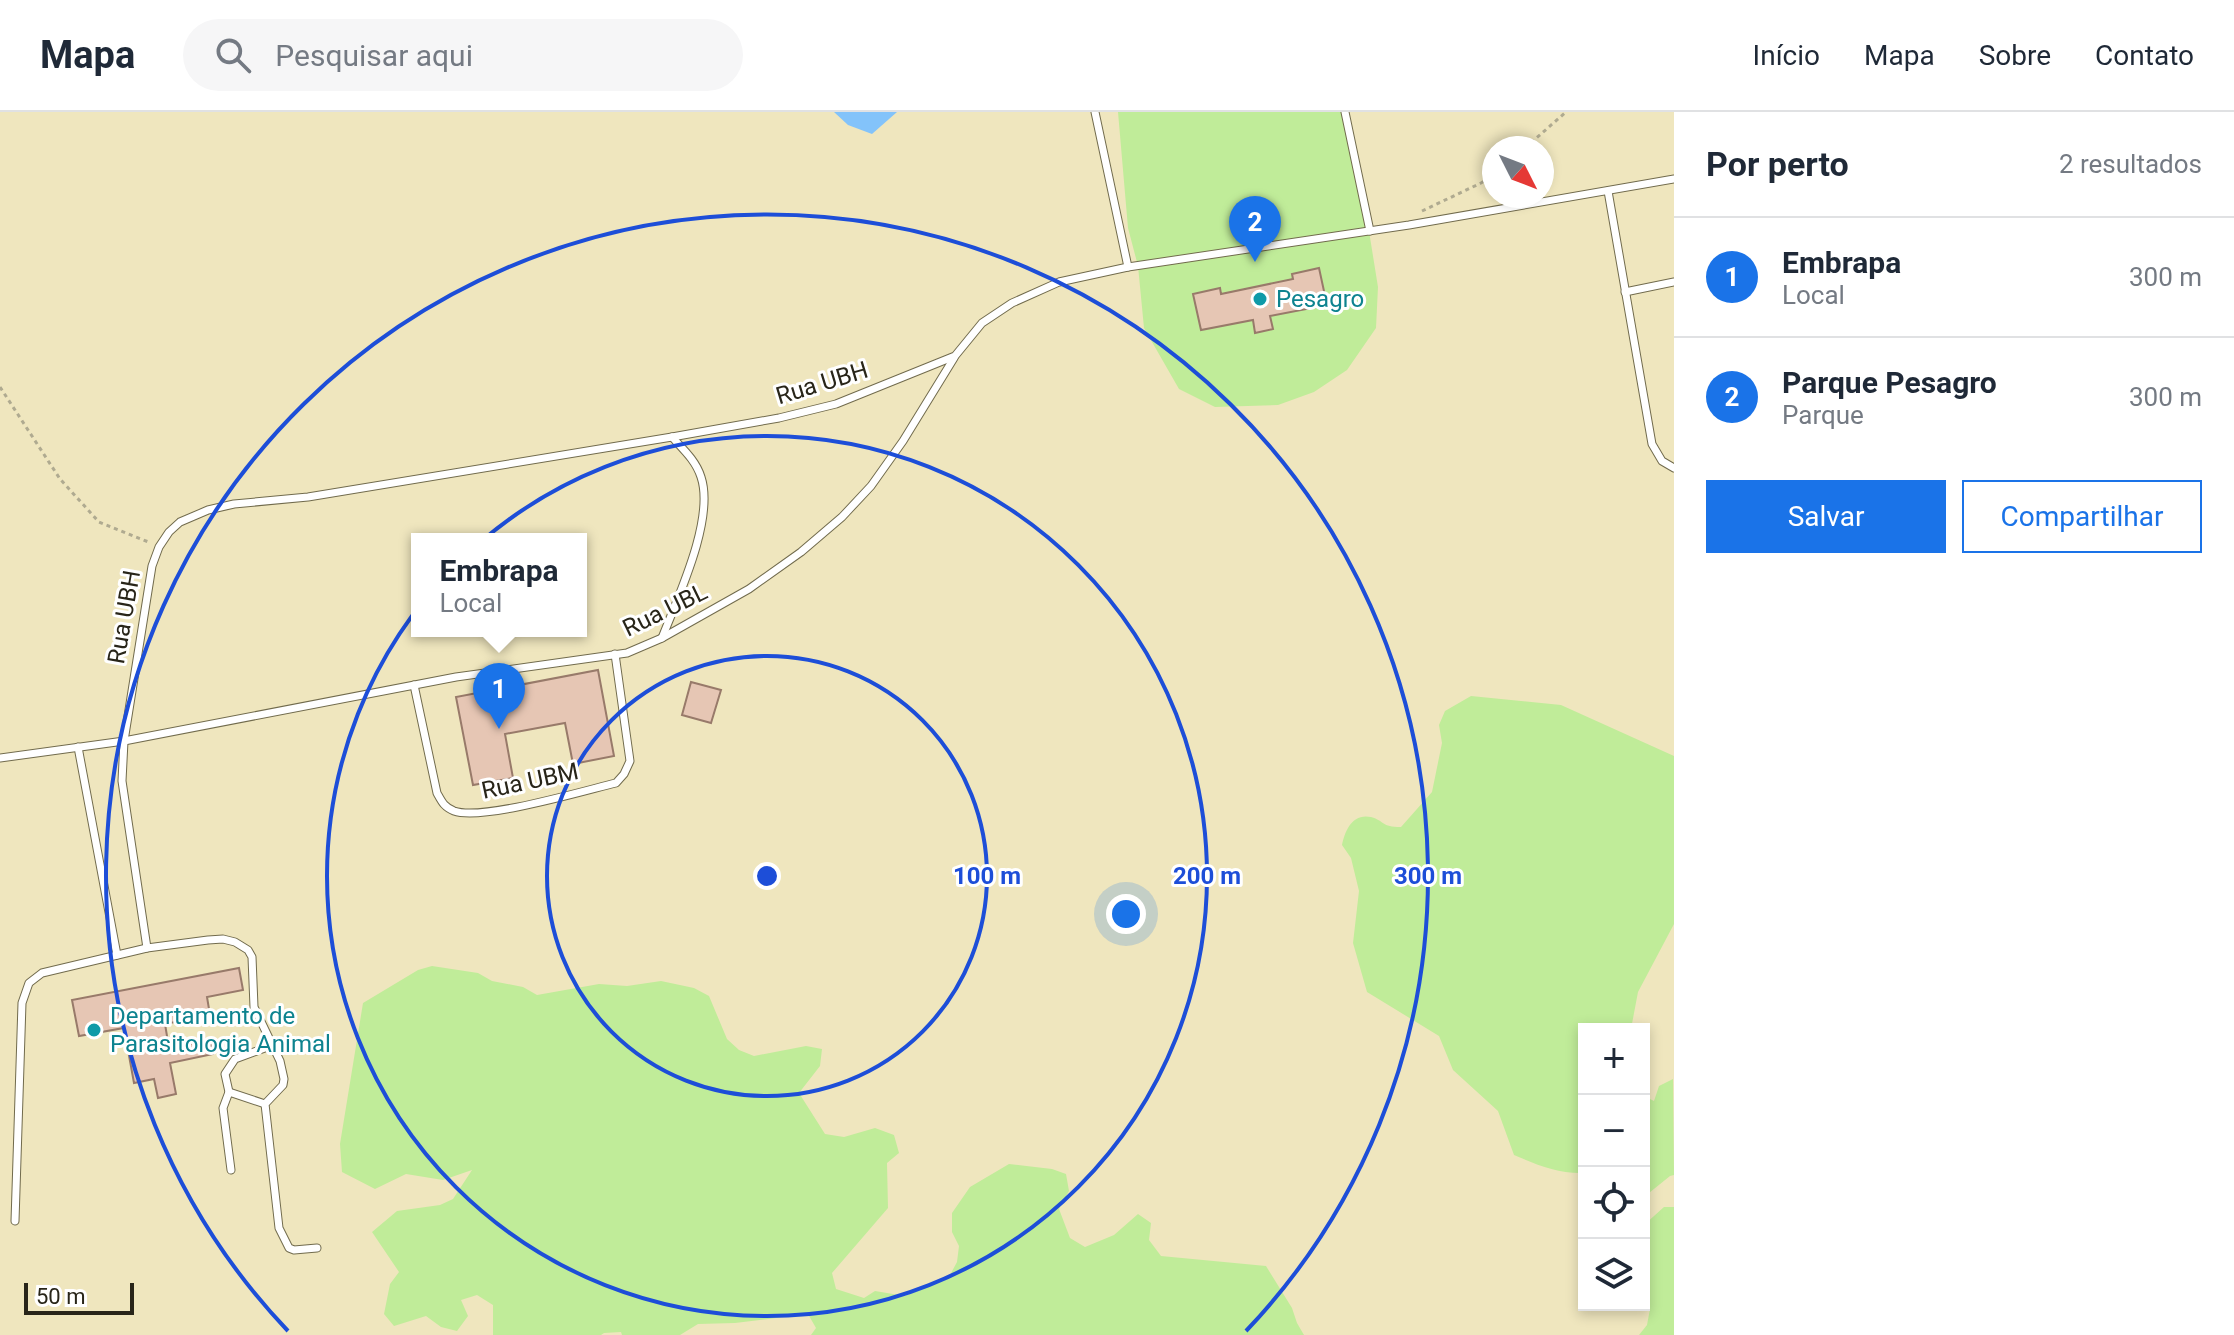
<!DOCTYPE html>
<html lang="pt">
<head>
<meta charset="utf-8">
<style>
	body { margin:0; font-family:Roboto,sans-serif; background:#f6f6f7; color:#1f2937 }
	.controls { position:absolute; right:24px; bottom:24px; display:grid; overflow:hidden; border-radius:0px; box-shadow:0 4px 12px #0003 }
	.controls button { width:72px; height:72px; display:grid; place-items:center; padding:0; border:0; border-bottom:2px solid #e0e1e3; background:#fff; color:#1f2937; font:40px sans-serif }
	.compass { position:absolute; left:1482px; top:24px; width:72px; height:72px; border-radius:50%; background:#fff; box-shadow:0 4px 12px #0003; rotate:132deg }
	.scale { position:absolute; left:24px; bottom:20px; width:110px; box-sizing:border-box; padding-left:8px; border:4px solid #282519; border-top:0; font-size:22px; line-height:28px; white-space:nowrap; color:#282519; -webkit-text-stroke:6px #fff; paint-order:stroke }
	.you { position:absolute; left:1126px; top:802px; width:28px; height:28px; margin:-20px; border:6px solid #fff; border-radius:50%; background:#1a73e8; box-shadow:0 0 0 12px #1a73e833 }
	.badge { display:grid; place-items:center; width:52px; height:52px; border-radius:50%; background:#1a73e8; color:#fff; font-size:26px; font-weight:700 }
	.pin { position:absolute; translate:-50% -66px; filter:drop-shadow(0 2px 4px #0008) }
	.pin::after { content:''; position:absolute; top:42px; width:28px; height:24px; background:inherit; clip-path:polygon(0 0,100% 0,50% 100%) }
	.popup { position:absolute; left:411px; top:421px; width:176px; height:104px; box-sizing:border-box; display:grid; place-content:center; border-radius:0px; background:#fff; filter:drop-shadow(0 2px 6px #0005); font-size:26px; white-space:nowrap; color:#747a83 }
	.popup b { font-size:30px; color:#1f2937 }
	.popup::after { content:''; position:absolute; left:50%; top:100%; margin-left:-16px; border:16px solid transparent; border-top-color:#fff }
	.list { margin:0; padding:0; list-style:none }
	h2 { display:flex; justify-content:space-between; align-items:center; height:104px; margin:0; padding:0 32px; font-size:34px }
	h2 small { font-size:26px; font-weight:400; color:#747a83 }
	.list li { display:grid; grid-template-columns:52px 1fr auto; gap:24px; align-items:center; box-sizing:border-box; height:120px; padding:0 32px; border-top:2px solid #e0e1e3 }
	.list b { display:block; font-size:30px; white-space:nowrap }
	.list p { margin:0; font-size:26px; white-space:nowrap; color:#747a83 }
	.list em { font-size:26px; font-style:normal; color:#747a83 }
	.actions { display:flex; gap:16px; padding:24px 32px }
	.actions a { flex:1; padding:18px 0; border:2px solid #1a73e8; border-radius:0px; text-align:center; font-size:28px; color:#1a73e8 }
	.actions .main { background:#1a73e8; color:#fff }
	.icon { flex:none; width:44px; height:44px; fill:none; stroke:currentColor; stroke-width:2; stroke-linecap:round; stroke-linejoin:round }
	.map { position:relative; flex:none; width:1674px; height:1223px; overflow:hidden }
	header { display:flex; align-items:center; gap:48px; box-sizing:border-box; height:112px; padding:0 40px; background:#fff; border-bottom:2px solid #e0e1e3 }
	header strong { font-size:38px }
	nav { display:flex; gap:44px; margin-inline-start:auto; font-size:28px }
	.search { width:560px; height:72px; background:#f6f6f7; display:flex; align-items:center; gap:20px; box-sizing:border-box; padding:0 28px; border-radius:44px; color:#747a83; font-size:30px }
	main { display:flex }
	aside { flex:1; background:#fff }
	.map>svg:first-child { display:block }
	.built { fill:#efe6be; fill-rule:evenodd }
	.green { fill:#c0ec99 }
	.water { fill:#83c3fa }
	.building { fill:#e6c6b4; stroke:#987a6a; stroke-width:2 }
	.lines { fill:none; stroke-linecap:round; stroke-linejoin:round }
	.service-casing { stroke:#716b4d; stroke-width:9 }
	.path { stroke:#afaa90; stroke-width:3; stroke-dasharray:4 4; stroke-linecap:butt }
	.service { stroke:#fff; stroke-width:7 }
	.ring { fill:none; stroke:#1d4ed8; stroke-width:4 }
	.culture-dot { fill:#0f9aa8; stroke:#fff; stroke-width:3 }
	.labels { text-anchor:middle; stroke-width:6; stroke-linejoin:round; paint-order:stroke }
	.culture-label { font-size:24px; fill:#0d838f; stroke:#fff; text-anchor:start }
	.street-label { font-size:24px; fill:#282519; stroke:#fff }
	.centre { fill:#1d4ed8; stroke:#fff; stroke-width:4 }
	.ring-label { font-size:24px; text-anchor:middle; font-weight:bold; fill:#1d4ed8; stroke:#fff; stroke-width:6; stroke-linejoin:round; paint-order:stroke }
</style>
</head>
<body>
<header>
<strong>Mapa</strong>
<div class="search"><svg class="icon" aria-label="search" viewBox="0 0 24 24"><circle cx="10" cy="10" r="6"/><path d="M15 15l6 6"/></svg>Pesquisar aqui</div>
<nav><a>Início</a><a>Mapa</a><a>Sobre</a><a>Contato</a></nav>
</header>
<main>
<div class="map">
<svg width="1674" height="1223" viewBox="0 0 1674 1223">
	<rect width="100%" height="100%" fill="#faf3d1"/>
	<path class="built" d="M 0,0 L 1674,0 L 1674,1223 L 0,1223 ZM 1494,36 L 1542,36 L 1542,84 L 1494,84 ZM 417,427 L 581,427 L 581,519 L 417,519 ZM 1584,917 L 1644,917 L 1644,1193 L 1584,1193 Z"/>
	<g class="green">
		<path d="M 1118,0 L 1345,0 L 1368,113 L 1378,175 L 1376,216 L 1347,258 L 1314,280 L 1278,293 L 1215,295 L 1179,277 L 1144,216 L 1138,154 L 1128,116 Z"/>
		<path d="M 1471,584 L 1561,593 L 1674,644 L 1674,812 L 1638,880 L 1631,917 L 1584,917 L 1584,1061 C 1559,1062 1537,1053 1514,1043 L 1498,999 L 1453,958 L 1439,924 L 1367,880 L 1353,831 L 1359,779 L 1351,746 L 1342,733 C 1345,719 1352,701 1371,705 C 1385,709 1381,715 1401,715 L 1432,680 L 1442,631 L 1439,613 L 1445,599 Z"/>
		<path d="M 432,854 L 478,861 L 492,869 L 523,875 L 537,883 L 599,872 L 627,874 L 661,869 L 694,876 L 709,884 L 727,927 L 739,938 L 754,944 L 806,934 L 822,937 L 820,954 L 799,981 L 825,1022 L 844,1025 L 875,1016 L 894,1023 L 899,1041 L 887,1051 L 888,1096 L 832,1161 L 836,1177 L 864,1186 L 875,1179 L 905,1184 L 950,1163 L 957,1150 L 959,1134 L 952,1120 L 952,1101 L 970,1075 L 1009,1052 L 1052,1057 L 1066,1062 L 1069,1079 L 1059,1097 L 1070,1126 L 1085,1135 L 1114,1123 L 1138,1102 L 1151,1111 L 1149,1128 L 1161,1144 L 1266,1154 L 1292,1196 L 1297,1211 L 1304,1223 L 811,1223 L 816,1216 L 808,1202 L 735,1211 L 698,1212 L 680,1223 L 622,1223 L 621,1220 L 604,1221 L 601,1223 L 493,1223 L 493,1193 L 477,1183 L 461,1188 L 468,1204 L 457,1219 L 441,1215 L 426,1204 L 394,1214 L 384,1202 L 390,1172 L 399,1160 L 372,1120 L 397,1099 L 440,1093 L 453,1087 L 472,1058 L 443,1068 L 406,1062 L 375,1077 L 342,1060 L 340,1032 L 363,891 L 418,858 Z"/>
		<path d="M 1673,967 L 1674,1063 L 1670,1064 L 1644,1085 L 1644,984 L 1654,989 L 1659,974 Z"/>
		<path d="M 1664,1095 L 1674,1095 L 1674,1223 L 1639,1223 L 1647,1213 L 1650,1197 L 1644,1176 L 1644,1113 Z"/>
	</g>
	<path class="water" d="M 834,0 L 897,0 L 872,22 L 848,13 Z"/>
	<g class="building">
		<path d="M 1319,156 L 1327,193 L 1270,204 L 1273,217 L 1255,221 L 1253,208 L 1201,218 L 1193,182 L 1220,176 L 1221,182 L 1293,167 L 1292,162 Z"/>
		<path d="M 598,558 L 614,644 L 573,652 L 565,611 L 505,622 L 513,666 L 473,673 L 456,585 Z"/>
		<path d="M 691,570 L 721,578 L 711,611 L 682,603 Z"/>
		<path d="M 239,856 L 243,878 L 207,885 L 210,903 L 165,912 L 169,936 L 210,928 L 213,942 L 170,951 L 176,982 L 158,986 L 154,967 L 134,971 L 124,916 L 79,924 L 72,888 Z"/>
	</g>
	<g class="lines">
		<g class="service-casing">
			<g id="service">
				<path d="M 1095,0 L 1128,155"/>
				<path d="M 1345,0 L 1370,119"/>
				<path d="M 1608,79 L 1652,332 L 1662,349 L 1674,356"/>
				<path d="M 1625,180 L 1674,170"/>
				<path d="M 662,526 C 678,485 715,407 701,365 C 696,349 684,338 672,325"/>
				<path d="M 414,573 L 437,681 C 442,690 444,695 454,699 C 482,709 583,679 616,671 L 624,662 L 630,649 L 615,542"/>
				<path d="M 78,635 L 117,843"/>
				<path d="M 0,646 L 124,629 L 456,565 L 627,541 L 662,526 L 749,477 L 801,440 L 842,405 L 871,374 L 903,329 L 954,246"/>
				<path d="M 147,836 L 122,669 L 124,629 L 152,454 L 159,435 L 169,420 L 180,410 L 208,398 L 234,392 L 308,385 L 672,325 L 779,306 L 836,292 L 955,244 L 982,211 L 1012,191 L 1059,170 L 1128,155 L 1409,113 L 1674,67"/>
				<path d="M 229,980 L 265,992"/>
				<path d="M 231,1058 L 223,996 L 229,980 L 225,962 L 235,947 L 273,933"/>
				<path d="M 15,1109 L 22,891 L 29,871 L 42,861 L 147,836 L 208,828 L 223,827 L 235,830 L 248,838 L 252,845 L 254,895 L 280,949 L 284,967 L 283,973 L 265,992 L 279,1116 L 289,1136 L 294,1138 L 317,1136"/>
			</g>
		</g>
		<g class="path">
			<path d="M 1525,36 L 1566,0"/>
			<path d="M 1422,99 L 1481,71 L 1494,63"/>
			<path d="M 0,275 L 60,367 L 99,410 L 151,431"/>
		</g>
		<use href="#service" class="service"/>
	</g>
	<g class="ring">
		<circle cx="767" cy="764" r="220"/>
		<circle cx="767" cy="764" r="440"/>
		<path d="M288 1219A661 661 0 1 1 1246 1219"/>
	</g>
	<g class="culture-dot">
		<circle cx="1260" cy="187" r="8"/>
		<circle cx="94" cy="918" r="8"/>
	</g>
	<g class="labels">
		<g class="culture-label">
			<text x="1276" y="195">Pesagro</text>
			<text x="110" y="912">Departamento de<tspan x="110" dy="28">Parasitologia Animal</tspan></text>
		</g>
		<g class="street-label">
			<text transform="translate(822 271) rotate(-17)" y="8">Rua UBH</text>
			<text transform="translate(665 498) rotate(-26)" y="8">Rua UBL</text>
			<text transform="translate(124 505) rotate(-80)" y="8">Rua UBH</text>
			<text transform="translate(530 669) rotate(-12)" y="8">Rua UBM</text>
		</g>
	</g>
	<circle cx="767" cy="764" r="12" class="centre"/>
	<g class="ring-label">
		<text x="987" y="772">100 m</text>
		<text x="1207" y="772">200 m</text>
		<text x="1428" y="772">300 m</text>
	</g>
</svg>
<div class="controls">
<button>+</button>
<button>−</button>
<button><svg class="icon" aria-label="locate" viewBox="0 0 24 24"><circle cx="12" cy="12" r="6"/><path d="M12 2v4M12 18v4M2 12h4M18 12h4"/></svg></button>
<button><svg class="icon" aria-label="layers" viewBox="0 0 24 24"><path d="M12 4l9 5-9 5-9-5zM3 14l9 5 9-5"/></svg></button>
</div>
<svg class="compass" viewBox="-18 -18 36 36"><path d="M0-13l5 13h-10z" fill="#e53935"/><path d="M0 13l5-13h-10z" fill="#747a83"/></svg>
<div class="scale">50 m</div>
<div class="you"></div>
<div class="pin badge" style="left:499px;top:617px">1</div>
<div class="popup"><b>Embrapa</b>Local</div>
<div class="pin badge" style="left:1255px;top:150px">2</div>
</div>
<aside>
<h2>Por perto<small>2 resultados</small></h2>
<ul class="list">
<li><span class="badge">1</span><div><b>Embrapa</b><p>Local</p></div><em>300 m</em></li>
<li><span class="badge">2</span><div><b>Parque Pesagro</b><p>Parque</p></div><em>300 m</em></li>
</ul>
<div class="actions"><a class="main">Salvar</a><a>Compartilhar</a></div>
</aside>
</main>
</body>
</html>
